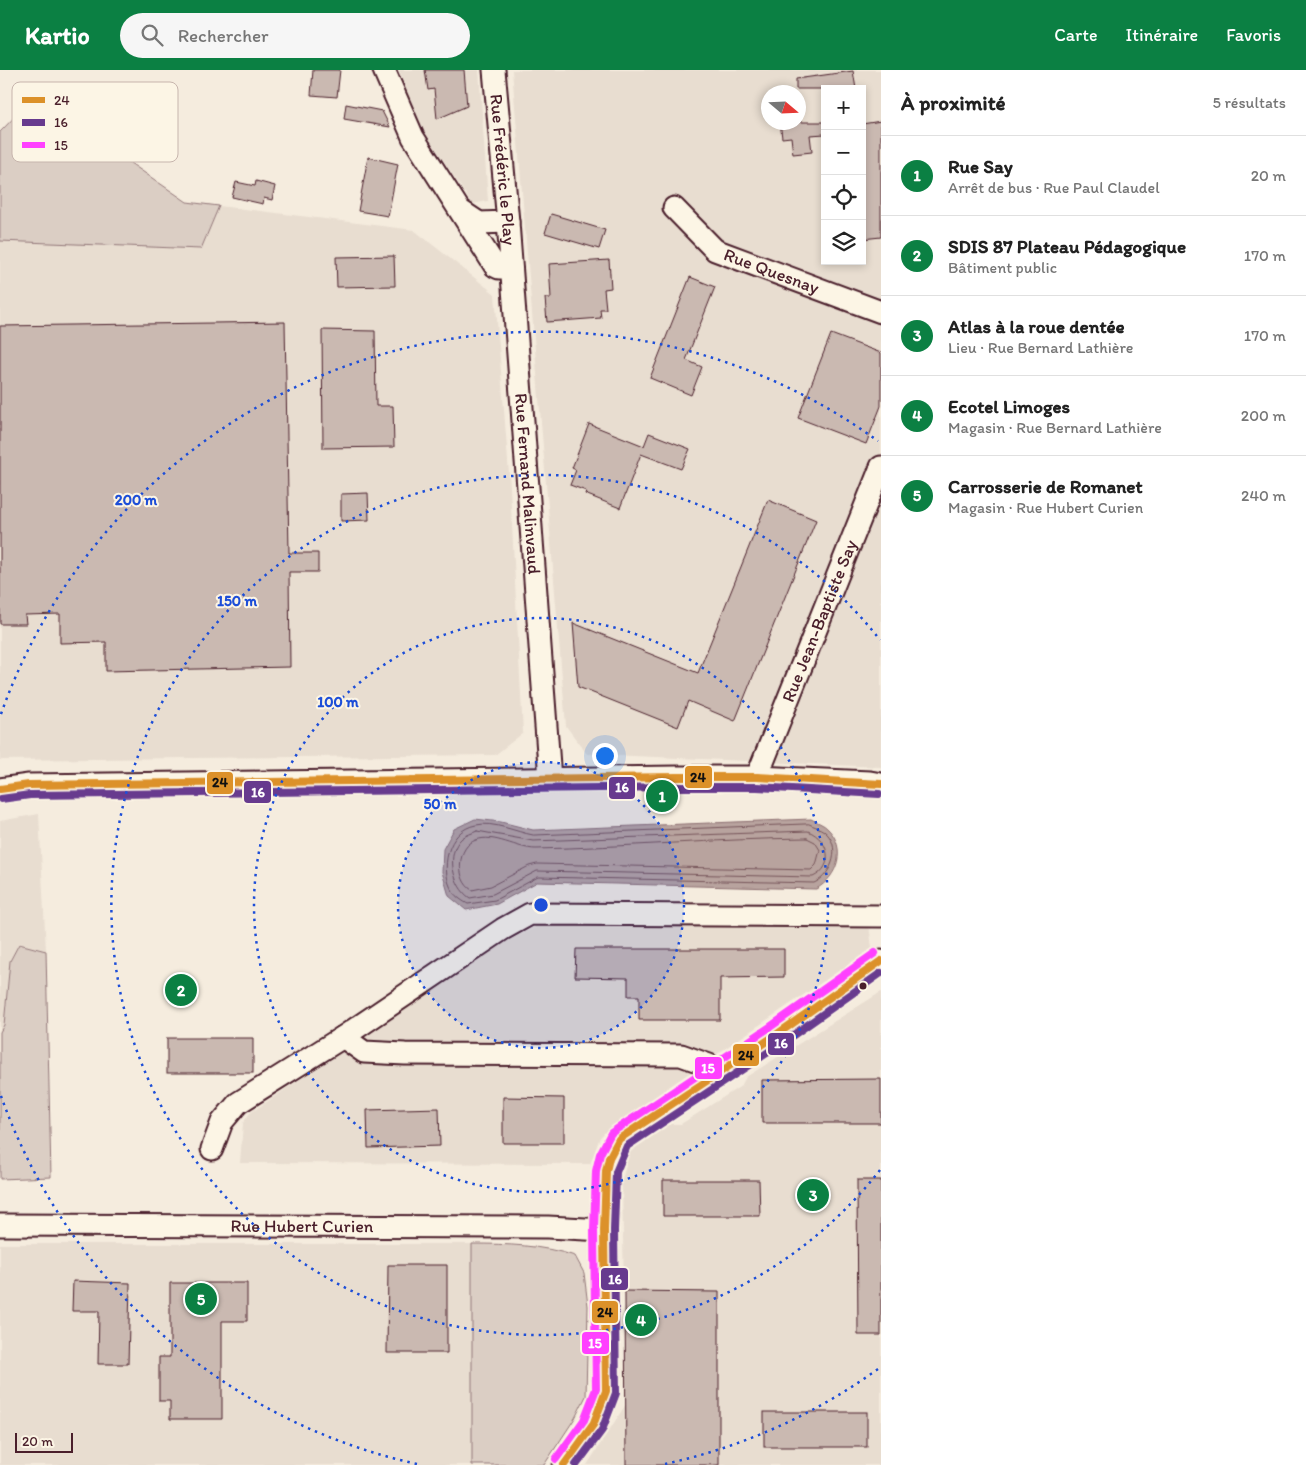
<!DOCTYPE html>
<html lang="fr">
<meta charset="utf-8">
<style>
:root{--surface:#fff;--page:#f6f6f6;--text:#222;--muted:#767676;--line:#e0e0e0;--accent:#0b8043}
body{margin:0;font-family:Itim,sans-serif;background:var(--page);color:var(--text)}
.controls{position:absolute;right:15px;top:15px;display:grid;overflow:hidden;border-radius:0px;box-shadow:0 2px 8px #0003}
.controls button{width:45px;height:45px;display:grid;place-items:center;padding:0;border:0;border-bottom:1px solid var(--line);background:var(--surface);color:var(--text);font:25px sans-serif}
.compass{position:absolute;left:761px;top:15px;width:45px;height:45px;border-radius:50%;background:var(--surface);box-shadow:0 2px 8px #0003;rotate:109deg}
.scale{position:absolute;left:15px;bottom:12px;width:58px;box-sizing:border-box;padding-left:5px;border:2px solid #4a1f2b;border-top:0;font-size:14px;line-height:18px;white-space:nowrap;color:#4a1f2b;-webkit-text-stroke:4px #fcf5e5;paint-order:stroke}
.you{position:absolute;left:604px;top:685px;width:18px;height:18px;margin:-12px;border:4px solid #fff;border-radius:50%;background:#1a73e8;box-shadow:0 0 0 8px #1a73e833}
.badge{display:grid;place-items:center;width:32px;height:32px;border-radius:50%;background:var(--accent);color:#fff;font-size:16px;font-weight:700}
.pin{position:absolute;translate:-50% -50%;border:2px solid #fff;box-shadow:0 1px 5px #0006}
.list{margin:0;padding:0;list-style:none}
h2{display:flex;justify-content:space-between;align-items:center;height:65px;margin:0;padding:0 20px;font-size:21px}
h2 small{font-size:16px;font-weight:400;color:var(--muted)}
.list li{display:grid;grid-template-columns:32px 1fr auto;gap:15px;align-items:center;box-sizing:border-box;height:80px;padding:0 20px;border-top:1px solid var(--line)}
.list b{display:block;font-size:19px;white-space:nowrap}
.list p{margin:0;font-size:16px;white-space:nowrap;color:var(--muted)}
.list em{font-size:16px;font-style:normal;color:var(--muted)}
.icon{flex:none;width:28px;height:28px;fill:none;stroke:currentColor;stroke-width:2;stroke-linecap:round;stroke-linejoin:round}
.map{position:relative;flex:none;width:881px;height:1395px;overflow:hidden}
header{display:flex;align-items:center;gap:30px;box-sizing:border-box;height:70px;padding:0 25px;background:var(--accent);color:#fff}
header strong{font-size:24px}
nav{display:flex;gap:28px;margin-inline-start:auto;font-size:18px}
.search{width:350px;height:45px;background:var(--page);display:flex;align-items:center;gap:12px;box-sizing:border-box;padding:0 18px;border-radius:28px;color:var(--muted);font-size:19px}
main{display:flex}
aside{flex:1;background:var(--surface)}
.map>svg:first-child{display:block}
</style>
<header>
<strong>Kartio</strong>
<div class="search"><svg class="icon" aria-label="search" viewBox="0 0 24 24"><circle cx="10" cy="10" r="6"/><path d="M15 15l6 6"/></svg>Rechercher</div>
<nav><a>Carte</a><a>Itinéraire</a><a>Favoris</a></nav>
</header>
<main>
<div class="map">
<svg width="881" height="1395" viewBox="0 0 881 1395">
<rect width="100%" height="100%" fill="#f5ecde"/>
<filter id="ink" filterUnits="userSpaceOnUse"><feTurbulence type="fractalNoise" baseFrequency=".02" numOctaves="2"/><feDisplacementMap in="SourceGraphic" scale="10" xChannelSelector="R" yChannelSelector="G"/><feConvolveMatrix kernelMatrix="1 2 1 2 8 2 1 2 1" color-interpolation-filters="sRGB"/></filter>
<g filter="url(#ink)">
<g fill="#e8ddd0" fill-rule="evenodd">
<path d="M 399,0 L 479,0 L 488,131 L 472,134 L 415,47 Z"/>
<path d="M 512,0 L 881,0 L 881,697 L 587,684 L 566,656 ZM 825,19 L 862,19 L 862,191 L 825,191 ZM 768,22 L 798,22 L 798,52 L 768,52 Z"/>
<path d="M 219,136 L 414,160 L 495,224 L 510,417 L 523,663 L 495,685 L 0,690 L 0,171 L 201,179 Z"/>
<path d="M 39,744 L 46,881 L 19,874 L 10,891 L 4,955 L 0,962 L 0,751 Z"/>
<path d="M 869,855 L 872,878 L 610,1057 L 600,1067 L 590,1094 L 240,1093 L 243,1053 L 250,1043 L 504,873 L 537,856 Z"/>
<path d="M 881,922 L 881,1395 L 587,1395 L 626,1334 L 622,1110 L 630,1082 L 671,1054 L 681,1054 L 741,1016 L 746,1007 Z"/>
<rect x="0" y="1174" width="472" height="221"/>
</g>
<g fill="#dbcec4" stroke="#927678">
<path d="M 34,27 L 187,132 L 219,136 L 201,179 L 0,171 L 0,62 Z"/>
<path d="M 19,874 L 46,881 L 51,1107 L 0,1109 L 0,962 L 4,955 L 10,891 Z"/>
<path d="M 472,1174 C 507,1174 542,1175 575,1186 L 584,1203 L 588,1236 L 586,1326 L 575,1348 L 544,1395 L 472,1395 Z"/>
</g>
<path fill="#b8a39e" stroke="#8c6e70" d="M 475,749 L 501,752 L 533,760 L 811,749 C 816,752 824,754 828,759 C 847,778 838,807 816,819 L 537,812 L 497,834 L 466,840 L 449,826 L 442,802 L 443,779 L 454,759 Z"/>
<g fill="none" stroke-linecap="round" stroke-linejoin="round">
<g stroke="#765459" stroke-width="1">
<path d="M 809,754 C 813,756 820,758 824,761 C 842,775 833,805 814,813 L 538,807 L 495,830 L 468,834 C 464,832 456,827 453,822 C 439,800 447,760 476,755 C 493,751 516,762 533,765 Z"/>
<path d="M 477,761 L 533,771 L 808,761 C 830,770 835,797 813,807 L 537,801 L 493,824 L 470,828 C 453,817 445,783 462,768 C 466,765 473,763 477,761 Z"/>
<path d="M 807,768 L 815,772 L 820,780 L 816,795 L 811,800 L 537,794 L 529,796 L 491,816 L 472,820 C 455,810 457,776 476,770 C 494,763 517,779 536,779 C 626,777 717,769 807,768 Z"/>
</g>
</g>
<g fill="#cab9b1" stroke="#4a1f2b">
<path d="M 313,0 L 340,0 L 337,27 L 311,25 Z"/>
<path d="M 425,0 L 464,0 L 467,36 L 437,49 L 434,19 L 428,20 Z"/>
<path d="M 853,1 L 856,19 L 796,19 L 796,9 Z"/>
<path d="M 346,34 L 382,41 L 390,57 L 344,49 Z"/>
<path d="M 881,51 L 881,167 L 862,169 L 862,54 Z"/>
<path d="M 780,52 L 825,52 L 825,64 L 810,65 L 812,82 L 793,84 L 791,67 L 782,68 Z"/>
<path d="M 368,87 L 398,94 L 388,146 L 358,141 Z"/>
<path d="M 256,111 L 275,116 L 272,130 L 264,128 L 263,134 L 232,127 L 236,112 L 255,116 Z"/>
<path d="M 551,144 L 605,160 L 599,179 L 545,163 Z"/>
<path d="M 394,186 L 395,216 L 337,217 L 336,187 Z"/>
<path d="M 609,190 L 611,218 L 604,219 L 606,239 L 600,239 L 601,248 L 547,252 L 545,228 L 551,228 L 549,194 Z"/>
<path d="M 690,207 L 715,217 L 686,290 L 702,297 L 691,325 L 650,308 Z"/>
<path d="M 285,252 L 289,483 L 318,483 L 318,502 L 289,502 L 290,597 L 106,601 L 106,572 L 60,573 L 60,544 L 25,545 L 26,554 L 0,554 L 0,256 Z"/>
<path d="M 322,260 L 375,261 L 376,336 L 393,336 L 394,377 L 323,378 Z"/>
<path d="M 831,264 L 881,283 L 881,336 L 866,374 L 798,348 Z"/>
<path d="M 589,354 L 644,376 L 649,363 L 690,379 L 681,399 L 641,384 L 620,438 L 585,424 L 586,421 L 570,415 L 576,400 L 572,398 Z"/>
<path d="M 368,423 L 369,450 L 341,451 L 341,424 Z"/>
<path d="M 768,430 L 816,450 L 735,651 L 688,631 L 678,657 L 578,617 L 573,553 L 698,603 Z"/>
<path d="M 576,879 L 784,879 L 784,907 L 720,908 L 720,950 L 639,950 L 639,926 L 628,926 L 628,908 L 575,907 Z"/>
<rect x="167" y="968" width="86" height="35"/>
<path d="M 881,1009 L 881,1053 L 762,1053 L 762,1010 Z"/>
<path d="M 503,1027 L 564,1028 L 564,1073 L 503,1073 Z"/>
<path d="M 439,1038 L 440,1076 L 368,1078 L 367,1040 Z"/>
<path d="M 663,1110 L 759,1110 L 760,1146 L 663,1146 Z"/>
<path d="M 857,1110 L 881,1110 L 881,1265 L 858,1265 Z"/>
<path d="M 388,1195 L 447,1195 L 447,1283 L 387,1283 Z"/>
<path d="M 73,1211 L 130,1213 L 128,1294 L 98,1294 L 99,1241 L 72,1241 Z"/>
<path d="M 170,1213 L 247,1213 L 247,1251 L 222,1251 L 222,1349 L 170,1349 L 170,1331 L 159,1331 L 159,1287 L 170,1287 Z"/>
<path d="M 625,1221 L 719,1222 L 719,1395 L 626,1395 Z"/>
<rect x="764" y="1342" width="103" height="35"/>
</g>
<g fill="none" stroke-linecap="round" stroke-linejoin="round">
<g stroke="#4a1f2b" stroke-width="25">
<g id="minor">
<path d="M 384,0 L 413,67 L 495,196 L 499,198 L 511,198"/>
<path id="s1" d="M 494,0 L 508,152 L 550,709"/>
<path id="s2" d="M 674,138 L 715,180 L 881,242"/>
<path d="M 461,141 L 479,153 L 508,152"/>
<path id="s3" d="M 757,707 L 881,397"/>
<path d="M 0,719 L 29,715 L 677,707 L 757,707 L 870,712 L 881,714"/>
<path d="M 343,967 L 364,982 L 405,984 L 681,985 L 709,995 L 718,1004"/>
<path d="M 212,1079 L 222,1052 L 238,1033 L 343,967 L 503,859 L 530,844 L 881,846"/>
<path id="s4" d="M 0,1155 L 548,1157 L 604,1160"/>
<path d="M 564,1395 L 593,1355 L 606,1321 L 604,1160 L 606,1101 L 609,1088 L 619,1069 L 776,965 L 881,891"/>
</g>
</g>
<use href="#minor" stroke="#fcf5e5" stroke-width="21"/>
<g stroke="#fcf5e5" stroke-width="11">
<g id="bus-1">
<path d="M 0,719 L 29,715 L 677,707 L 757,707 L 881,714"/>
<path d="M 564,1395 L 593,1355 L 606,1321 L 604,1160 L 606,1101 L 609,1088 L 619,1069 L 776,965 L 881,891"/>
</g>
</g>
<g stroke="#fcf5e5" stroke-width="11">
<g id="bus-2">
<path d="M 1,729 L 30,725 L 677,717 L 757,717 L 879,724"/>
<path d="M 576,1395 L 602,1360 L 616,1323 L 614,1160 L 616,1102 L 627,1076 L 782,973 L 881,903"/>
</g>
</g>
<g stroke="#fcf5e5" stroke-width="11">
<path id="bus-3" d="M 556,1389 L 584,1350 L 596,1319 L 594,1160 L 596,1101 L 600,1084 L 611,1063 L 770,957 L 875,883"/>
</g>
<use href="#bus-1" stroke="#dc9129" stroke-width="8"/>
<use href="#bus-2" stroke="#673a8e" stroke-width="8"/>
<use href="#bus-3" stroke="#ff40ff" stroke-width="8"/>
</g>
</g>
<circle cx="541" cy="835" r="143" fill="#1d4ed8" fill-opacity=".12"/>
<g fill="none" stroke="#1d4ed8" stroke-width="2.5" stroke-dasharray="2.5 5">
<circle cx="541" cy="835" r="143"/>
<circle cx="541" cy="835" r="287"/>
<path d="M880 1100A430 430 0 1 1 880 570"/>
<path d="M878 1299A573 573 0 0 1 665 1394M417 1394A573 573 0 0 1 1 1026M1 644A573 573 0 0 1 878 371"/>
</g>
<circle fill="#4a1f2b" stroke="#fcf5e5" stroke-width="2" cx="863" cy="916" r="4.5"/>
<g text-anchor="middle" stroke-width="4" stroke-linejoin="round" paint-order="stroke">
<g font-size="18" fill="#4a1f2b" stroke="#fcf5e5">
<text dy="6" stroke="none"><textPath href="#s1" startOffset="100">Rue Frédéric le Play</textPath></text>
<text dy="6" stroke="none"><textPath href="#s2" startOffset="119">Rue Quesnay</textPath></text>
<text dy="6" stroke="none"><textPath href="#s1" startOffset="415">Rue Fernand Malinvaud</textPath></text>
<text dy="6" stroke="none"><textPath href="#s3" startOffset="168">Rue Jean-Baptiste Say</textPath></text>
<text dy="6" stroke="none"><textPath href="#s4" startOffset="302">Rue Hubert Curien</textPath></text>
</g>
</g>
<rect x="12" y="12" width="166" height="80" rx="8" fill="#fcf5e5" stroke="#c7b5ad" stroke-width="1"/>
<rect x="22" y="27" width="23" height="6" fill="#dc9129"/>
<rect x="22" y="49" width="23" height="7" fill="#673a8e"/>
<rect x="22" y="72" width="23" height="6" fill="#ff40ff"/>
<g font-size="14" fill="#4a1f2b">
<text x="54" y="35">24</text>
<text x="54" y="57">16</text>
<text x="54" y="80">15</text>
</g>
<circle cx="541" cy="835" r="8" fill="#1d4ed8" stroke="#fcf5e5" stroke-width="2.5"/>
<g font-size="15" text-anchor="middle" font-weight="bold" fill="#1d4ed8" stroke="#fcf5e5" stroke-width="4" stroke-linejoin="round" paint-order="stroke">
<text x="136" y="435">200 m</text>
<text x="237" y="536">150 m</text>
<text x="338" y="637">100 m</text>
<text x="440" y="739">50 m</text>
</g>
<g stroke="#fcf5e5" stroke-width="2">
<rect x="684" y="695" width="29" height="24" rx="5" fill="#dc9129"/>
<rect x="206" y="701" width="28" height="24" rx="5" fill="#dc9129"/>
<rect x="608" y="706" width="28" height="24" rx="5" fill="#673a8e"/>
<rect x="243" y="710" width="29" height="24" rx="5" fill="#673a8e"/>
<rect x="767" y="962" width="28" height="24" rx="5" fill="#673a8e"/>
<rect x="732" y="973" width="28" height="24" rx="5" fill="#dc9129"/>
<rect x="694" y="986" width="29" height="24" rx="5" fill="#ff40ff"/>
<rect x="600" y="1197" width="29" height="24" rx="5" fill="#673a8e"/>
<rect x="591" y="1230" width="28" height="24" rx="5" fill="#dc9129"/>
<rect x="581" y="1261" width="29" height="24" rx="5" fill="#ff40ff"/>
</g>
<g font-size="14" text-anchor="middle" font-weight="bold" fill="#fff">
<text x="622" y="722">16</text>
<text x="258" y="727">16</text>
<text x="781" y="978">16</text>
<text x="708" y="1003">15</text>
<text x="615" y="1214">16</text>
<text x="595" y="1278">15</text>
</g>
<g font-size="14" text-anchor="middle" font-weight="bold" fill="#111">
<text x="698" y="712">24</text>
<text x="220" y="717">24</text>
<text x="746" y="990">24</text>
<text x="605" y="1247">24</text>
</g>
</svg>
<div class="controls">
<button>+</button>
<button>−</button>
<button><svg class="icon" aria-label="locate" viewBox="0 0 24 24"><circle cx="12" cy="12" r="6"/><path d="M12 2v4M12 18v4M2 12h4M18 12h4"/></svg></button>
<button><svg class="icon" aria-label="layers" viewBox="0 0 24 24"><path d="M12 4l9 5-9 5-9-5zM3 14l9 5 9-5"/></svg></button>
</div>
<svg class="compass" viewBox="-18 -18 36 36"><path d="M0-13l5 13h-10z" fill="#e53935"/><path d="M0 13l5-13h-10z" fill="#767676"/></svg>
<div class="scale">20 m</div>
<div class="you"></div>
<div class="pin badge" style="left:662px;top:726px">1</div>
<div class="pin badge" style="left:181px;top:920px">2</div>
<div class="pin badge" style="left:813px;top:1125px">3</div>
<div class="pin badge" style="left:641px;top:1250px">4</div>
<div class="pin badge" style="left:201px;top:1229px">5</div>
</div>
<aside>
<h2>À proximité<small>5 résultats</small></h2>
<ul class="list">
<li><span class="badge">1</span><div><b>Rue Say</b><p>Arrêt de bus · Rue Paul Claudel</p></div><em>20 m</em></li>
<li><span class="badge">2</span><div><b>SDIS 87 Plateau Pédagogique</b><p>Bâtiment public</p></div><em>170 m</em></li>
<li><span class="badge">3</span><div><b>Atlas à la roue dentée</b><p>Lieu · Rue Bernard Lathière</p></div><em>170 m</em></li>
<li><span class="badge">4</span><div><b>Ecotel Limoges</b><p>Magasin · Rue Bernard Lathière</p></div><em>200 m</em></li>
<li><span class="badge">5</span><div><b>Carrosserie de Romanet</b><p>Magasin · Rue Hubert Curien</p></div><em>240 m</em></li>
</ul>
</aside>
</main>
